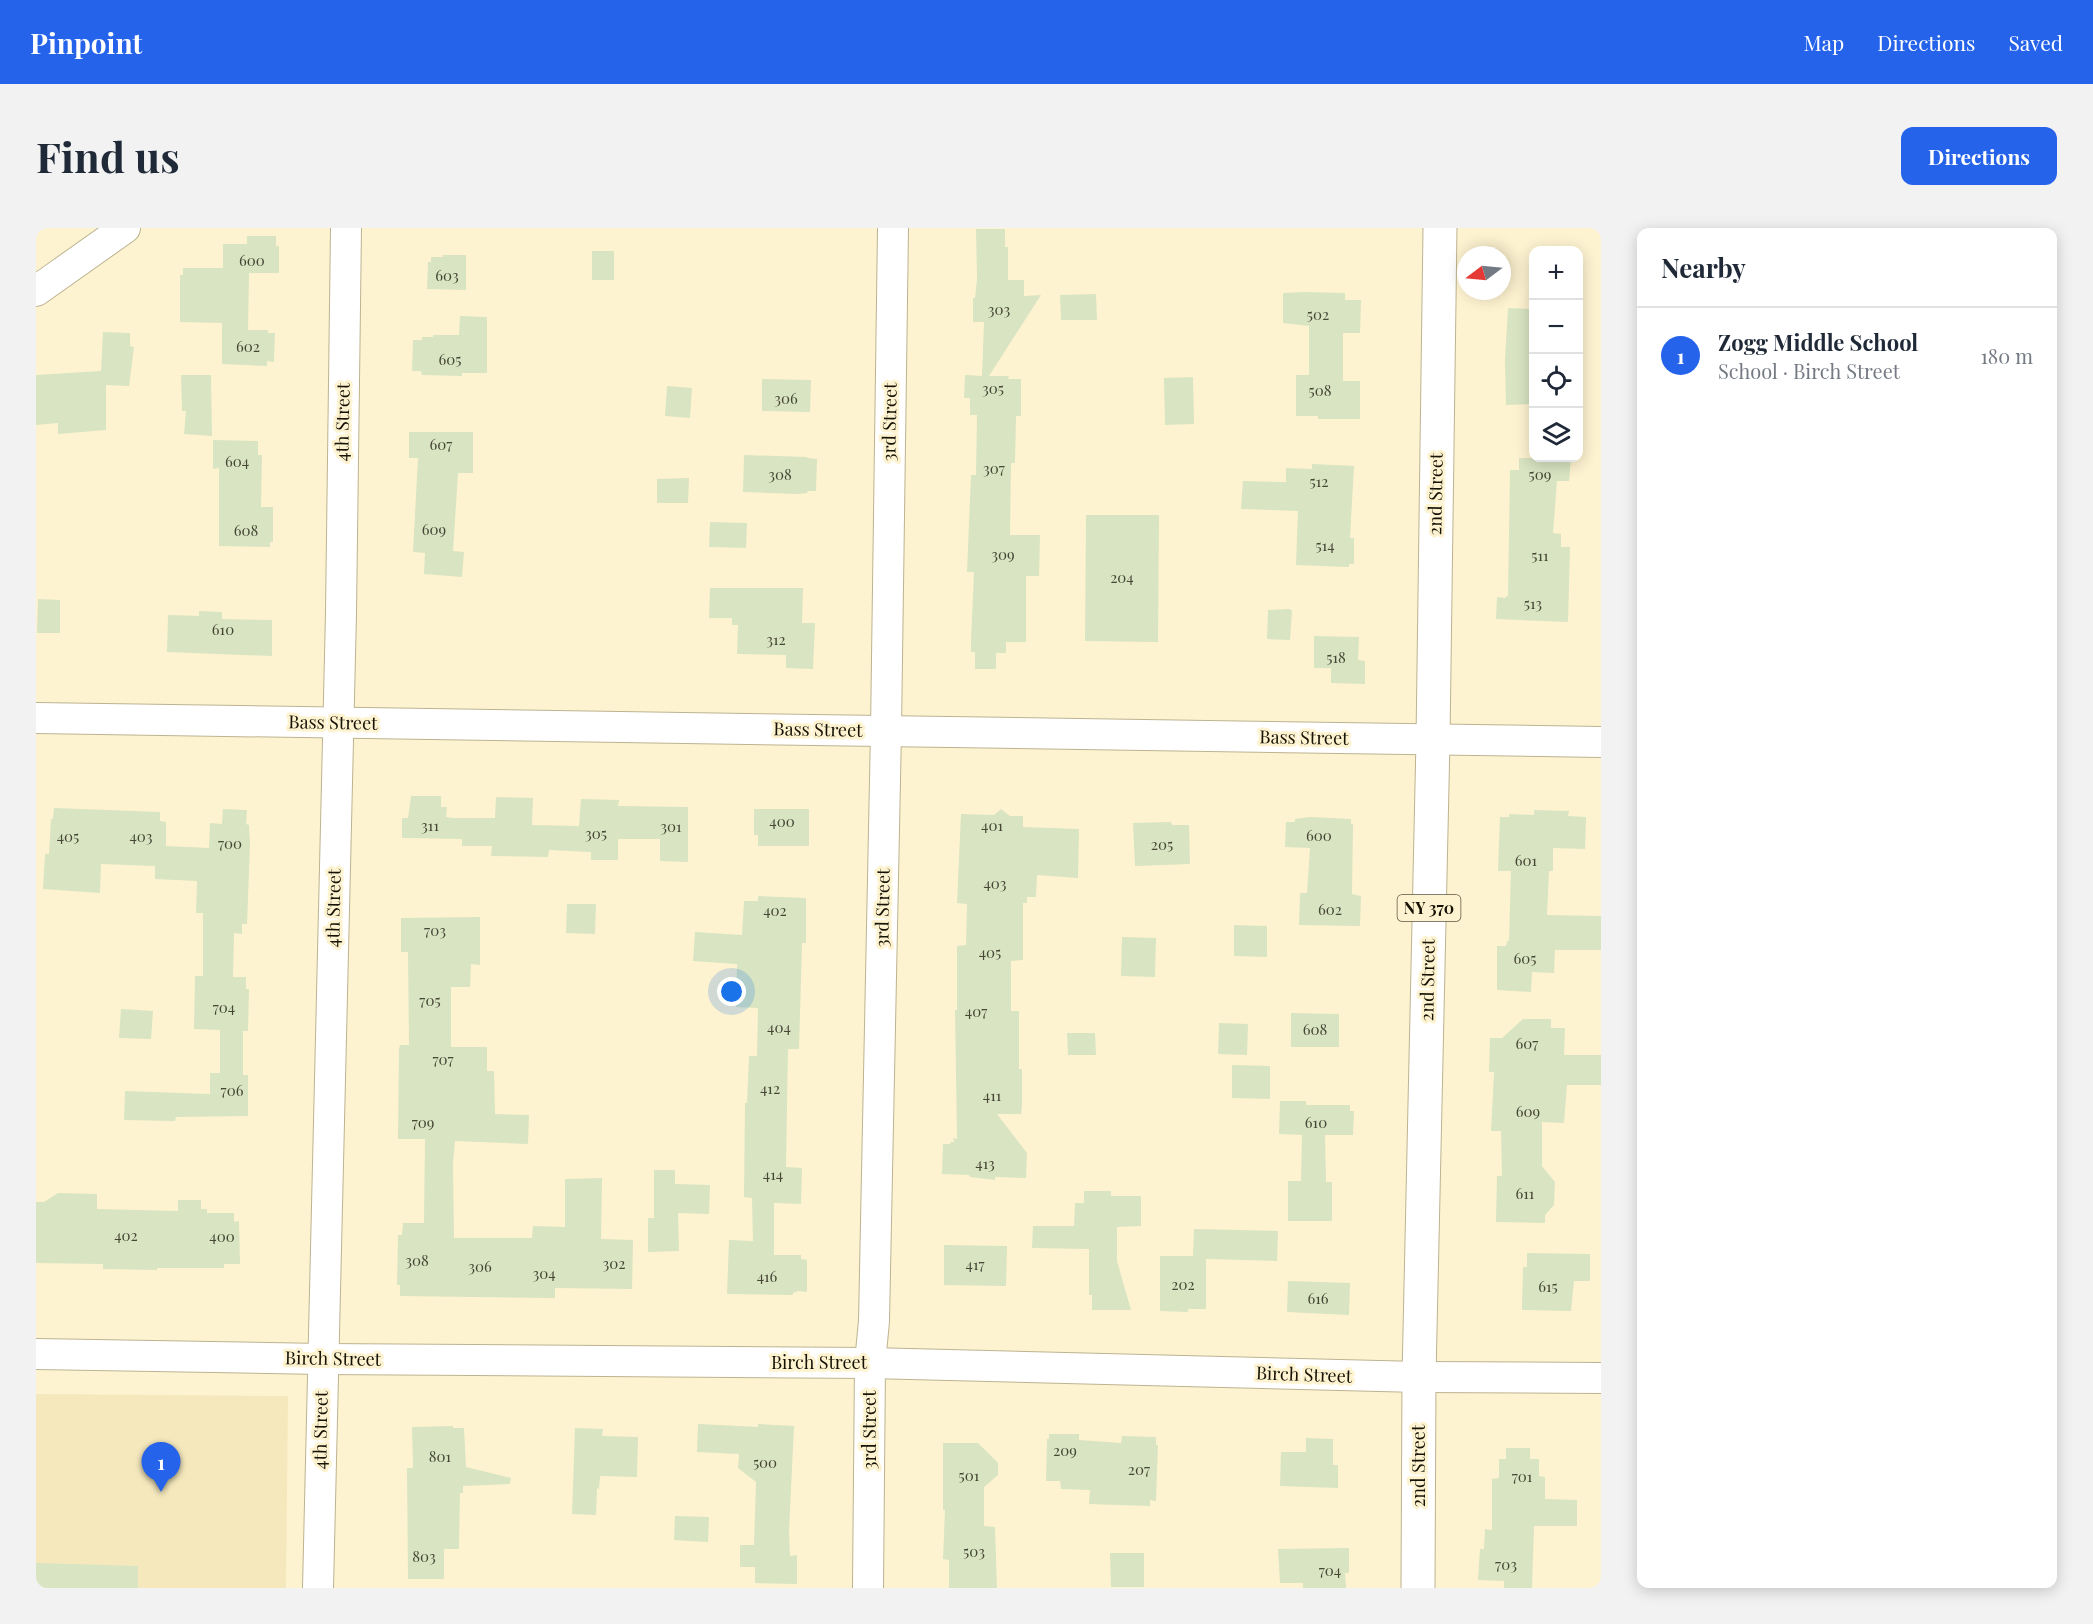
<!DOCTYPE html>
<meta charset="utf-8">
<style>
:root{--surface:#fff;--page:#f2f2f3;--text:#1f2937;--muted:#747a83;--line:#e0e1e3;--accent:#2563eb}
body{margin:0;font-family:"Playfair Display",serif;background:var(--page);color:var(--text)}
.controls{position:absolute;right:18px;top:18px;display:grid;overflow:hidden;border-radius:12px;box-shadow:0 3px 15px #0003}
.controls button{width:54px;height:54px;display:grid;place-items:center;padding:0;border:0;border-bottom:2px solid var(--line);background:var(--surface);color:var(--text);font:30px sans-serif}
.compass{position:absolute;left:1421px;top:18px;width:54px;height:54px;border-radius:50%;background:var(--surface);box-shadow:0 3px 15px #0003;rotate:254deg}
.you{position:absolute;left:696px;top:764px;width:21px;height:21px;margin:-15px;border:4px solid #fff;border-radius:50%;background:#1a73e8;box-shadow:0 0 0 9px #1a73e833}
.badge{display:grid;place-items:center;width:39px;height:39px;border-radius:50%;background:var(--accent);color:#fff;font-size:20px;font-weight:700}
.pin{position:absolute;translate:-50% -50px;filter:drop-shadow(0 2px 3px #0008)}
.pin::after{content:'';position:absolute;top:32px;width:21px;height:18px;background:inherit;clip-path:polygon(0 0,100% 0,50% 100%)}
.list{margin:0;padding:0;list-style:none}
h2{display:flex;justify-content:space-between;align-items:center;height:78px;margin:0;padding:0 24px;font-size:26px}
h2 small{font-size:20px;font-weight:400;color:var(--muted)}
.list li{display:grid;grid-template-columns:39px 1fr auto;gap:18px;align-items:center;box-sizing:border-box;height:96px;padding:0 24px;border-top:2px solid var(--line)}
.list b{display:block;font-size:22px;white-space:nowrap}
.list p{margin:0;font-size:20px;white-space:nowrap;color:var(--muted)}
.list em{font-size:20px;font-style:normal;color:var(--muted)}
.icon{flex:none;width:33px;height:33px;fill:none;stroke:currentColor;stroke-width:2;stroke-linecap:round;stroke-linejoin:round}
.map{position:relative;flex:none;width:1565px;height:1360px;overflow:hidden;border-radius:12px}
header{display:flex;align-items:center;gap:36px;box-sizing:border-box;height:84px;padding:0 30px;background:var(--accent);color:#fff}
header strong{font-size:28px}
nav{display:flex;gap:33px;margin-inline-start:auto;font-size:21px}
.intro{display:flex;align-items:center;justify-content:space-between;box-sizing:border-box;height:144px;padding:0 36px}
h1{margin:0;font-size:42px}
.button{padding:15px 27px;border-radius:12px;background:var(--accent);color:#fff;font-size:21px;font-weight:700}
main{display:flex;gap:36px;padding:0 36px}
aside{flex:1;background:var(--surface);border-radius:12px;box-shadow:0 3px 15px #0003}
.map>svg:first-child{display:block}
</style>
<header>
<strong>Pinpoint</strong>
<nav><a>Map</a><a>Directions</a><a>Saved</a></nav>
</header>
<div class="intro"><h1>Find us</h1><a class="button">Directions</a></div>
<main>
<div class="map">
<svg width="1565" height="1360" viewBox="0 0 1565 1360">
<rect width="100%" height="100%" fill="#fef3d0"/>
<path fill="#f5e8bd" d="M 0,1166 L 252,1168 L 250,1360 L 0,1360 Z"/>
<g fill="#d8e4c2">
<path d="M 940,1 L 969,1 L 969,19 L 972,19 L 972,52 L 988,52 L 988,68 L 1005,67 L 953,148 L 973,148 L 972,151 L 985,151 L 985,188 L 980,188 L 979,235 L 975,235 L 974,307 L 1004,307 L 1003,348 L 990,348 L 990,414 L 970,414 L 970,425 L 960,425 L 960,441 L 939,441 L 939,424 L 935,424 L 935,412 L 938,344 L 931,344 L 935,247 L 940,247 L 941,187 L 934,187 L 934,170 L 928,170 L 929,147 L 946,148 L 948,94 L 937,94 L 937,70 L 939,70 L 941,51 Z"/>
<path d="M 211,8 L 240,8 L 240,18 L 243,18 L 243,45 L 213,45 L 212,102 L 232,102 L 232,105 L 239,105 L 238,134 L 231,133 L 231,138 L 186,136 L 186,95 L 144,94 L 144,47 L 147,47 L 147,40 L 187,40 L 187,16 L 211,16 Z"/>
<rect x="556" y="23" width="22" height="29"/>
<path d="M 407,27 L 430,27 L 430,62 L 391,61 L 392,34 L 395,34 L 395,29 L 407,29 Z"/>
<path d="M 1267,64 L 1309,65 L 1309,72 L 1325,72 L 1324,105 L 1307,105 L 1307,153 L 1324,153 L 1324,191 L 1282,191 L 1282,188 L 1260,188 L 1260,147 L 1273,147 L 1273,98 L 1247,95 L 1247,65 Z"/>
<path d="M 1060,66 L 1061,92 L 1025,92 L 1024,67 Z"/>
<path d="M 1472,80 L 1497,81 L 1497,176 L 1470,177 L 1469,132 Z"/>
<path d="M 424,88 L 451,89 L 451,145 L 426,145 L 426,148 L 386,147 L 385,143 L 376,143 L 377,112 L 386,112 L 386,109 L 397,109 L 397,107 L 423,107 Z"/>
<path d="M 67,104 L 94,105 L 94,118 L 98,119 L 93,158 L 70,157 L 70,202 L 22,206 L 22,195 L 0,197 L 0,147 L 65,143 Z"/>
<path d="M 145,147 L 175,147 L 176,208 L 148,206 L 150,183 L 146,183 Z"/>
<path d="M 1157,149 L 1158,196 L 1129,197 L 1128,150 Z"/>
<path d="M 726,151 L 775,152 L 774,184 L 726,183 Z"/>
<path d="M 631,158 L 656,160 L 654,190 L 629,188 Z"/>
<path d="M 373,204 L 437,204 L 437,245 L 422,245 L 417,323 L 428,324 L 426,349 L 388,346 L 389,325 L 377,324 L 382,230 L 373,230 Z"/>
<path d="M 177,212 L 222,213 L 222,227 L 226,227 L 225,279 L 237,279 L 237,314 L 234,314 L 234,319 L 183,318 L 183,240 L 177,241 Z"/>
<path d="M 708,227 L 771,229 L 771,230 L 781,231 L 780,263 L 771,263 L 772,265 L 761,266 L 707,264 Z"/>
<path d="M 1483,230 L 1535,230 L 1533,253 L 1521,253 L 1517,305 L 1525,306 L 1525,319 L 1534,319 L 1532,394 L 1460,391 L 1461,369 L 1470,370 L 1470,368 L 1472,368 L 1474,242 L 1483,242 Z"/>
<path d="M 1276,236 L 1318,238 L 1314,310 L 1318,310 L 1318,336 L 1313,336 L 1313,339 L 1260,337 L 1262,283 L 1205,281 L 1207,253 L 1250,254 L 1250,240 L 1276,241 Z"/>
<path d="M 653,250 L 652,275 L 621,275 L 621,251 Z"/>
<path d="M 1050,287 L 1123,287 L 1122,414 L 1049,413 Z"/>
<path d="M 674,294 L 711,295 L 710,320 L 673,319 Z"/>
<path d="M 674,360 L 767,360 L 766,395 L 779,395 L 777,441 L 750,440 L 750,427 L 701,426 L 702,397 L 696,397 L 696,390 L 673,390 Z"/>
<path d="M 2,371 L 24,372 L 24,405 L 1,405 Z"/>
<path d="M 1254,381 L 1256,383 L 1254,412 L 1231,411 L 1232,382 Z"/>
<path d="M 163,383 L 186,384 L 186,391 L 236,392 L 236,428 L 131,424 L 132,387 L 163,388 Z"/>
<path d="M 1278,408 L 1323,409 L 1322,432 L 1329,433 L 1329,456 L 1295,455 L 1295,440 L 1278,440 Z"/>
<path d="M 375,568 L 405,568 L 405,579 L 411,579 L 410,589 L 417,590 L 459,590 L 460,569 L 497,570 L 496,597 L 543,598 L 545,571 L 583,572 L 582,578 L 652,579 L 652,634 L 624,633 L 624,611 L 582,611 L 582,632 L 555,632 L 555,624 L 513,622 L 512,629 L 455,628 L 456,618 L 426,618 L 426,611 L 366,610 L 366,590 L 372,590 Z"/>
<path d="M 18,580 L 124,584 L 124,593 L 130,594 L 130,618 L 173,620 L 174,595 L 186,596 L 187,581 L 211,582 L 210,596 L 213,597 L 214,616 L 211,696 L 206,696 L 206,706 L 198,705 L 197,749 L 210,749 L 210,761 L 213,761 L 212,803 L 207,803 L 207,847 L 212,847 L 212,888 L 140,889 L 139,893 L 88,892 L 89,863 L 174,866 L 174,845 L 184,845 L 184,802 L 158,801 L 159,748 L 167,748 L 167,685 L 160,685 L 161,653 L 119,651 L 119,638 L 65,636 L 64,665 L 7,661 L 9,626 L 13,626 L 15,591 L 17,591 Z"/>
<path d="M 718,581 L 773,581 L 773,618 L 722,618 L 722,607 L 718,607 Z"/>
<path d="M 965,581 L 974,588 L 987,588 L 987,599 L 1043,601 L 1042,650 L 1001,647 L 1000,669 L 991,669 L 991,675 L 987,675 L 987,732 L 975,733 L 975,783 L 983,783 L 983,841 L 986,841 L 986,878 L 985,886 L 961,886 L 991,925 L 990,950 L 959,949 L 959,952 L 934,949 L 933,947 L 906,946 L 907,916 L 914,916 L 915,914 L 918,914 L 917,910 L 921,911 L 919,782 L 921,782 L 921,718 L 930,717 L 931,676 L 921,675 L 925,586 L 958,587 Z"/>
<path d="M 1498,582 L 1533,583 L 1532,588 L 1550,589 L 1549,621 L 1517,620 L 1517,643 L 1513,643 L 1511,687 L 1565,688 L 1565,722 L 1519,722 L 1518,745 L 1496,744 L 1495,764 L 1461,762 L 1461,718 L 1470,718 L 1471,713 L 1473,713 L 1475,643 L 1462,643 L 1464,589 L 1473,589 L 1473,586 L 1498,587 Z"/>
<path d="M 1274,589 L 1315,591 L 1315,596 L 1317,596 L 1316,666 L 1325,668 L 1324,698 L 1263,697 L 1264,665 L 1271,665 L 1274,620 L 1249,619 L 1250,594 L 1259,594 L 1259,591 Z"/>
<path d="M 1135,594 L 1136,597 L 1153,597 L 1154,636 L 1099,638 L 1097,595 Z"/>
<path d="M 722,668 L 770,670 L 770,715 L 766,715 L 763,821 L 752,821 L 750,939 L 766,940 L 765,976 L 738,975 L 738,1027 L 765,1027 L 765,1031 L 771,1032 L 771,1064 L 762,1063 L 757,1065 L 757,1067 L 691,1066 L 693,1012 L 717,1013 L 716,970 L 708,969 L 709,875 L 711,875 L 713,828 L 721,828 L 722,780 L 700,779 L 701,736 L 657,733 L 659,704 L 706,707 L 708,673 L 722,673 Z"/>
<path d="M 531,676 L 560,676 L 559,706 L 530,705 Z"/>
<path d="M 444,689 L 444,737 L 435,736 L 434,759 L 415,759 L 415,819 L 451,819 L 451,843 L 458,843 L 459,886 L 493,887 L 492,916 L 419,913 L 417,936 L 418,1010 L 496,1010 L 497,998 L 529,999 L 529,951 L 566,950 L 565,1011 L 597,1012 L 596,1061 L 519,1060 L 519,1070 L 364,1068 L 364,1057 L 361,1057 L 362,1007 L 366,1007 L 367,995 L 388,995 L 389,911 L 362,911 L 363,821 L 364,817 L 373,817 L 372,724 L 365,724 L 365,690 Z"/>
<path d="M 1198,697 L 1231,698 L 1231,729 L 1198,728 Z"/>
<path d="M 1086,709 L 1120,710 L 1119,749 L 1085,748 Z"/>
<path d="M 85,781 L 117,783 L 115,811 L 83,810 Z"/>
<path d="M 1255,785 L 1303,786 L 1303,819 L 1255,819 Z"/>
<path d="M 1487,791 L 1515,791 L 1515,800 L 1529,800 L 1528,827 L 1565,827 L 1565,857 L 1531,857 L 1528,895 L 1506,894 L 1506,938 L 1519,954 L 1518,977 L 1509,987 L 1509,995 L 1460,994 L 1461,948 L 1466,948 L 1465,903 L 1455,903 L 1458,844 L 1453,844 L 1454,810 L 1466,810 Z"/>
<path d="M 1183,795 L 1212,796 L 1211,827 L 1182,826 Z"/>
<path d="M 1031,805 L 1059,805 L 1060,827 L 1032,827 Z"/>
<path d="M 1196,837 L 1234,838 L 1234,871 L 1196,870 Z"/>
<path d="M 1244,873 L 1270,873 L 1270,877 L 1314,877 L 1314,883 L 1318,883 L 1317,907 L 1289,907 L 1290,954 L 1296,954 L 1296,993 L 1252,993 L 1252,953 L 1265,953 L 1266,907 L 1243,906 Z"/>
<path d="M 618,942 L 639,942 L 639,956 L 674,957 L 673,986 L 642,985 L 643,1023 L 612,1024 L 612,990 L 618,990 Z"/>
<path d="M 1048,963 L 1075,963 L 1075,968 L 1105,968 L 1105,998 L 1081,999 L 1081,1033 L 1095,1082 L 1056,1082 L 1056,1067 L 1053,1067 L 1053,1021 L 996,1020 L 997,998 L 1038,998 L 1039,975 L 1048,975 Z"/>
<path d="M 22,965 L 61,966 L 61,981 L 142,983 L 142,972 L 165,972 L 165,981 L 171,981 L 171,985 L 198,985 L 198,994 L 203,993 L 204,1036 L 188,1036 L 188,1040 L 121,1040 L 121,1042 L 67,1041 L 67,1036 L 0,1035 L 0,974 L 8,974 Z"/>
<path d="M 1158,1001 L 1242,1003 L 1241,1033 L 1170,1031 L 1170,1081 L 1152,1081 L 1152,1084 L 1124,1083 L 1124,1028 L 1157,1028 Z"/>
<path d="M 908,1017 L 971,1018 L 970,1058 L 908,1057 Z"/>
<path d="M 1491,1025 L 1554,1026 L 1554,1053 L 1538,1053 L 1535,1083 L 1486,1082 L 1487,1039 L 1491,1039 Z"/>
<path d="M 1252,1053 L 1314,1055 L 1313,1087 L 1251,1084 Z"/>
<path d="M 662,1196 L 722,1199 L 722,1196 L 758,1198 L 753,1303 L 754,1328 L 761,1327 L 761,1356 L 719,1355 L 719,1339 L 704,1339 L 704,1317 L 718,1317 L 720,1254 L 702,1240 L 703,1226 L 661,1224 Z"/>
<path d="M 417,1198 L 417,1200 L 428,1200 L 430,1239 L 475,1250 L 474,1256 L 427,1258 L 427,1265 L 424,1265 L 423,1321 L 408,1321 L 408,1351 L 372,1351 L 371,1240 L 377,1240 L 376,1199 Z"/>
<path d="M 539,1200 L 567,1201 L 566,1208 L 602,1209 L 601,1249 L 564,1248 L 563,1261 L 561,1260 L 560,1287 L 536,1286 Z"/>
<path d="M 1013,1206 L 1043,1206 L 1043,1212 L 1085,1215 L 1086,1208 L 1120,1209 L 1120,1217 L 1122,1217 L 1120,1273 L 1114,1272 L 1114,1278 L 1053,1276 L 1054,1262 L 1025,1261 L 1024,1253 L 1010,1253 L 1011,1211 L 1013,1211 Z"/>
<path d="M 1270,1210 L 1297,1211 L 1297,1237 L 1302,1237 L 1302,1260 L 1244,1258 L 1245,1224 L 1270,1224 Z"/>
<path d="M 907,1215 L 942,1215 L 962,1235 L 962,1247 L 948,1259 L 948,1298 L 959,1299 L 961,1360 L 913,1360 L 913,1332 L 907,1331 L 909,1282 L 907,1282 Z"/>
<path d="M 1470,1220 L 1494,1220 L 1494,1231 L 1503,1231 L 1503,1248 L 1509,1249 L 1509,1271 L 1541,1272 L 1541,1298 L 1498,1298 L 1496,1360 L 1468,1360 L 1468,1353 L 1442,1352 L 1444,1321 L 1448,1321 L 1449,1301 L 1456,1302 L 1456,1251 L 1463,1250 L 1463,1231 L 1470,1231 Z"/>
<path d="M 639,1288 L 673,1289 L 672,1314 L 638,1312 Z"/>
<path d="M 1313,1320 L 1313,1345 L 1309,1345 L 1310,1360 L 1267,1360 L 1267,1355 L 1244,1355 L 1242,1321 Z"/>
<path d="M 1074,1325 L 1108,1325 L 1108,1359 L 1075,1359 Z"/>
<path d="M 0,1335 L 102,1338 L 102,1360 L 0,1360 Z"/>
</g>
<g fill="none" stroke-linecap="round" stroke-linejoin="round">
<g stroke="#bdb391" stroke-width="32">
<g id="street">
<path d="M 0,63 L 89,0"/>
<path d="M 0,490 L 1565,514"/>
<path d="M 0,1126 L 287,1131 L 834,1135 L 1383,1149 L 1565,1150"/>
<path d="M 282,1360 L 305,385 L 310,0"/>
<path d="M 832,1360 L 834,1135 L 838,1093 L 850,503 L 857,0"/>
</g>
</g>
<g stroke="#bdb391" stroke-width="35">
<path id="primary" d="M 1382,1360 L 1383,1149 L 1397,512 L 1404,0"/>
</g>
<use href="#street" stroke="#fff" stroke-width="30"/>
<use href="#primary" stroke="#fff" stroke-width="33"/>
</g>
<g text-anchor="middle" stroke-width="6" stroke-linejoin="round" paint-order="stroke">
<g font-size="15" fill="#464635">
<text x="216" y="38">600</text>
<text x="411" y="53">603</text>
<text x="963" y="87">303</text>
<text x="1282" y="92">502</text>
<text x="212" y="124">602</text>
<text x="414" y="137">605</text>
<text x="957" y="166">305</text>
<text x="1284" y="168">508</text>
<text x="750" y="176">306</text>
<text x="405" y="222">607</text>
<text x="201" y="239">604</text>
<text x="958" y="246">307</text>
<text x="744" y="252">308</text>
<text x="1504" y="252">509</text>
<text x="1283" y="259">512</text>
<text x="398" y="307">609</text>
<text x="210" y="308">608</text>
<text x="1289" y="323">514</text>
<text x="967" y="332">309</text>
<text x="1504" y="333">511</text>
<text x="1086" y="355">204</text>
<text x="1497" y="381">513</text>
<text x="187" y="407">610</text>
<text x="740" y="417">312</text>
<text x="1300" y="435">518</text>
<text x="746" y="599">400</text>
<text x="394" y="603">311</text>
<text x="956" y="603">401</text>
<text x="635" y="604">301</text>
<text x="560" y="611">305</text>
<text x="1283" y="613">600</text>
<text x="32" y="614">405</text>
<text x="105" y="614">403</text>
<text x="194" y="621">700</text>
<text x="1126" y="622">205</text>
<text x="1490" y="638">601</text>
<text x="959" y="661">403</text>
<text x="1294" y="687">602</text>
<text x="739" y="688">402</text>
<text x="399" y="708">703</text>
<text x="954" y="730">405</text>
<text x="1489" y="736">605</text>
<text x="394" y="778">705</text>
<text x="188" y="785">704</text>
<text x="940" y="789">407</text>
<text x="743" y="805">404</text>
<text x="1279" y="807">608</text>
<text x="1491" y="821">607</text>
<text x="407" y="837">707</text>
<text x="734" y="866">412</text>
<text x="196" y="868">706</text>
<text x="956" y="873">411</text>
<text x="1492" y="889">609</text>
<text x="387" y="900">709</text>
<text x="1280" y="900">610</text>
<text x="949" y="941">413</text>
<text x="737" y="952">414</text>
<text x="1489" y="971">611</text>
<text x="90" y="1013">402</text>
<text x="186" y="1014">400</text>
<text x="381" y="1038">308</text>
<text x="578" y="1041">302</text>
<text x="939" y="1042">417</text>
<text x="444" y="1044">306</text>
<text x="508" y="1051">304</text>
<text x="731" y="1054">416</text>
<text x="1147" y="1062">202</text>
<text x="1512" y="1064">615</text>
<text x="1282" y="1076">616</text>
<text x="1029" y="1228">209</text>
<text x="404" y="1234">801</text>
<text x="729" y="1240">500</text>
<text x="1103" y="1247">207</text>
<text x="933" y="1253">501</text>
<text x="1486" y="1254">701</text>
<text x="938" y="1329">503</text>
<text x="388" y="1334">803</text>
<text x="1470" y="1342">703</text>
<text x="1294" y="1348">704</text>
</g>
<rect fill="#fef3d0" stroke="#5c5643" stroke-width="1.5" x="1361.5" y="667" width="63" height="26" rx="4.5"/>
<g font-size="16" font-weight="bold" fill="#161206">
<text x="1393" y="686">NY 370</text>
</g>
<g font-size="18" fill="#161206" stroke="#fef3d0">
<text transform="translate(307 194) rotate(-89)" y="6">4th Street</text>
<text transform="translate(854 194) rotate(-89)" y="6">3rd Street</text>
<text transform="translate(1400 266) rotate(-89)" y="6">2nd Street</text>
<text transform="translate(297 495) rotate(1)" y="6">Bass Street</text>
<text transform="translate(782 502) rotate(1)" y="6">Bass Street</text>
<text transform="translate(1268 510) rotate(1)" y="6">Bass Street</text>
<text transform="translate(298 680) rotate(-89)" y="6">4th Street</text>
<text transform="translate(847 680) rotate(-89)" y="6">3rd Street</text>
<text transform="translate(1392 752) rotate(-89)" y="6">2nd Street</text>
<text transform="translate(297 1131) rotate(1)" y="6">Birch Street</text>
<text x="783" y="1141">Birch Street</text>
<text transform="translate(1268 1147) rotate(2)" y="6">Birch Street</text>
<text transform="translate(285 1202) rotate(-89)" y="6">4th Street</text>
<text transform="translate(834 1202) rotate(-90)" y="6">3rd Street</text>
<text transform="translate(1383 1238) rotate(-90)" y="6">2nd Street</text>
</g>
</g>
</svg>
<div class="controls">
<button>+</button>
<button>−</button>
<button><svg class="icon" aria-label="locate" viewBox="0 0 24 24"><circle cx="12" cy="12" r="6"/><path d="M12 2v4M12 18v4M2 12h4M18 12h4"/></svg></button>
<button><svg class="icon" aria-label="layers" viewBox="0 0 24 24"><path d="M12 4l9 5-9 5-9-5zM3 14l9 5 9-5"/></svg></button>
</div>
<svg class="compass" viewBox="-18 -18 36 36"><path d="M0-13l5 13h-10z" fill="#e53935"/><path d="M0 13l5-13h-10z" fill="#747a83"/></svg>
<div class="you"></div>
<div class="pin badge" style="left:125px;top:1264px">1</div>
</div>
<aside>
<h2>Nearby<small></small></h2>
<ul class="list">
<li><span class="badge">1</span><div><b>Zogg Middle School</b><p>School · Birch Street</p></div><em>180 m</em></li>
</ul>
</aside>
</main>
